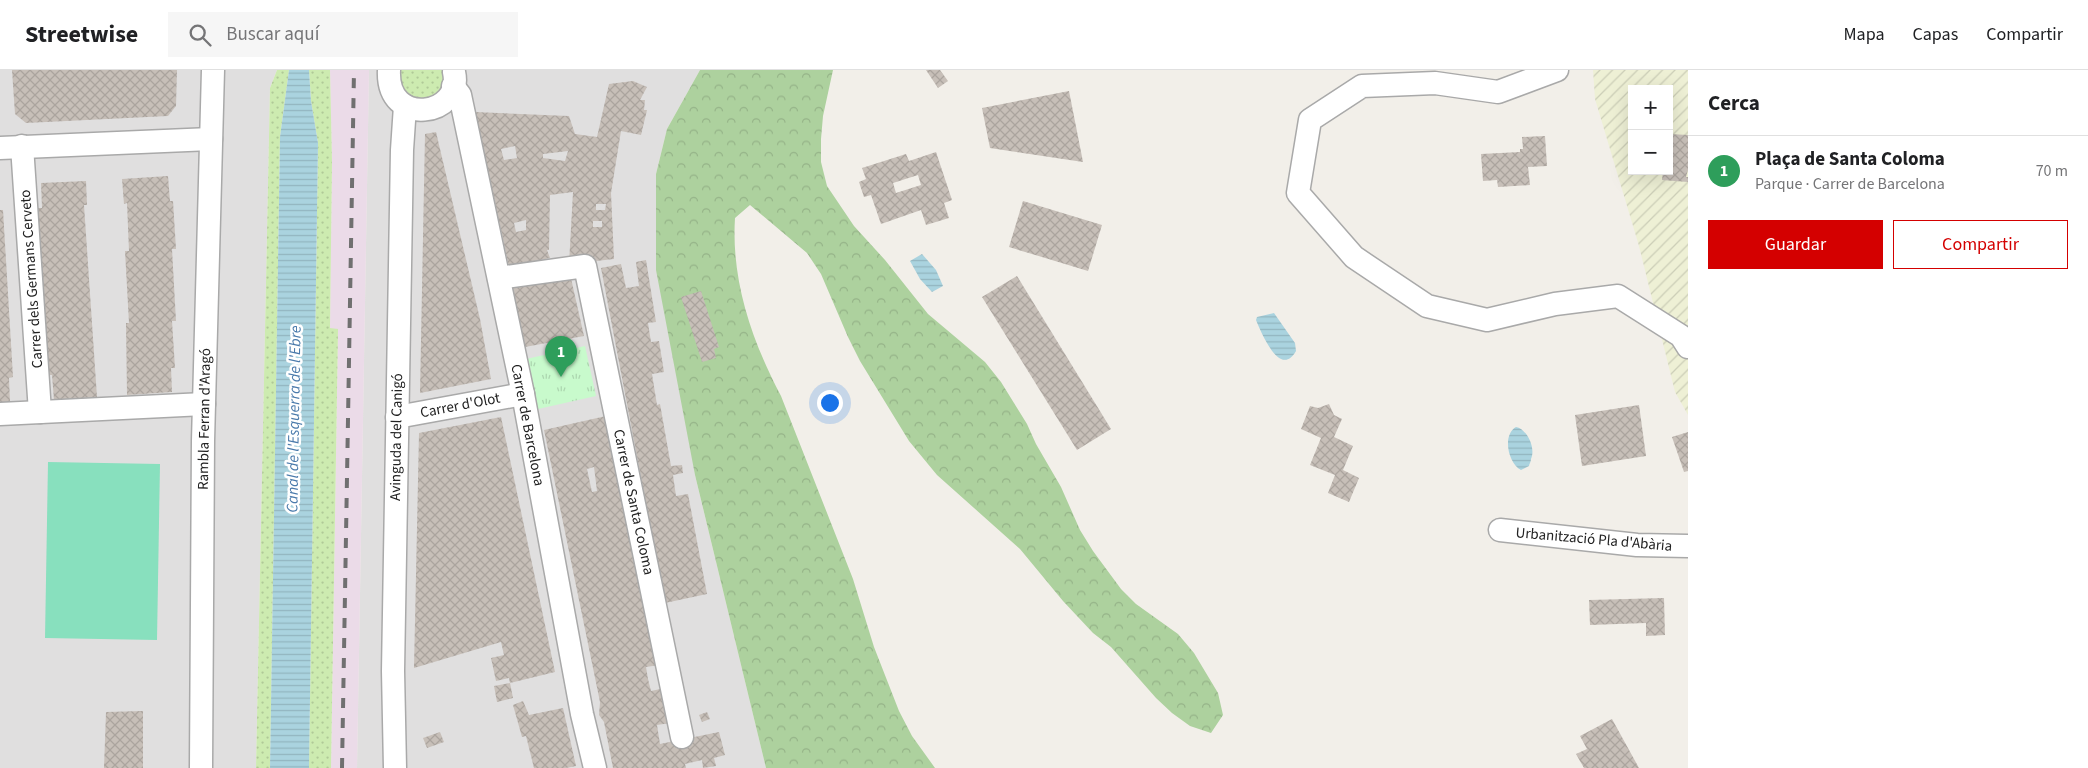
<!DOCTYPE html>
<html lang="es">
<meta charset="utf-8">
<style>
:root{--surface:#fff;--page:#f6f6f6;--text:#202124;--muted:#757577;--line:#e0e0e0;--accent:#d40000}
body{margin:0;font-family:"Source Sans 3",sans-serif;background:var(--page);color:var(--text)}
.controls{position:absolute;right:15px;top:15px;display:grid;overflow:hidden;border-radius:0px;box-shadow:0 5px 20px #0002}
.controls button{width:45px;height:45px;display:grid;place-items:center;padding:0;border:0;border-bottom:1px solid var(--line);background:var(--surface);color:var(--text);font:25px sans-serif}
.you{position:absolute;left:829px;top:332px;width:18px;height:18px;margin:-12px;border:4px solid #fff;border-radius:50%;background:#1a73e8;box-shadow:0 0 0 8px #1a73e833}
.badge{display:grid;place-items:center;width:32px;height:32px;border-radius:50%;background:var(--accent);color:#fff;font-size:16px;font-weight:700}
.pin{position:absolute;translate:-50% -41px;filter:drop-shadow(0 1px 2px #0008)}
.pin::after{content:'';position:absolute;top:26px;width:18px;height:15px;background:inherit;clip-path:polygon(0 0,100% 0,50% 100%)}
.list{margin:0;padding:0;list-style:none}
h2{display:flex;justify-content:space-between;align-items:center;height:65px;margin:0;padding:0 20px;font-size:21px}
h2 small{font-size:16px;font-weight:400;color:var(--muted)}
.list li{display:grid;grid-template-columns:32px 1fr auto;gap:15px;align-items:center;box-sizing:border-box;height:70px;padding:0 20px;border-top:1px solid var(--line)}
.list b{display:block;font-size:19px;white-space:nowrap}
.list p{margin:0;font-size:16px;white-space:nowrap;color:var(--muted)}
.list em{font-size:16px;font-style:normal;color:var(--muted)}
.actions{display:flex;gap:10px;padding:15px 20px}
.actions a{flex:1;padding:11px 0;border:1px solid var(--accent);border-radius:0px;text-align:center;font-size:18px;color:var(--accent)}
.actions .main{background:var(--accent);color:#fff}
.icon{flex:none;width:28px;height:28px;fill:none;stroke:currentColor;stroke-width:2;stroke-linecap:round;stroke-linejoin:round}
.map{position:relative;flex:none;width:1688px;height:698px;overflow:hidden}
header{display:flex;align-items:center;gap:30px;box-sizing:border-box;height:70px;padding:0 25px;background:var(--surface);border-bottom:1px solid var(--line)}
header strong{font-size:24px}
nav{display:flex;gap:28px;margin-inline-start:auto;font-size:18px}
.search{width:350px;height:45px;background:var(--page);display:flex;align-items:center;gap:12px;box-sizing:border-box;padding:0 18px;border-radius:0px;color:var(--muted);font-size:19px}
main{display:flex}
aside{flex:1;background:var(--surface)}
.map>svg:first-child{display:block}
</style>
<header>
<strong>Streetwise</strong>
<div class="search"><svg class="icon" aria-label="search" viewBox="0 0 24 24"><circle cx="10" cy="10" r="6"/><path d="M15 15l6 6"/></svg>Buscar aquí</div>
<nav><a>Mapa</a><a>Capas</a><a>Compartir</a></nav>
</header>
<main>
<div class="map">
<svg width="1688" height="698" viewBox="0 0 1688 698">
<defs>
<pattern id="farmland-furrows" width="10" height="10" patternUnits="userSpaceOnUse" patternTransform="scale(1.25)"><rect width="10" height="10" fill="#eef0d5"/><path d="M-1 1l2-2M0 10L10 0M9 11l2-2" fill="none" stroke="#ccceb7"/></pattern>
<pattern id="grass-dots" width="8" height="8" patternUnits="userSpaceOnUse" patternTransform="scale(1.25)"><rect width="8" height="8" fill="#cdebb0"/><path d="M2 2h.1M6 6h.1" fill="none" stroke="#b0c997" stroke-width="1.8" stroke-linecap="round"/></pattern>
<pattern id="forest-crowns" width="20" height="18" patternUnits="userSpaceOnUse" patternTransform="scale(1.25)"><rect width="20" height="18" fill="#add19e"/><path d="M2 6a3 3 0 1 1 6 0M12 15a3 3 0 1 1 6 0" fill="none" stroke="#95b388"/></pattern>
<pattern id="park-tufts" width="24" height="20" patternUnits="userSpaceOnUse" patternTransform="scale(1.25)"><rect width="24" height="20" fill="#c8facc"/><path d="M3 7l-1-3M5 7V3M7 7l1-3M15 17l-1-3M17 17v-4M19 17l1-3" fill="none" stroke="#acd6af"/></pattern>
<pattern id="water-rules" width="6" height="5" patternUnits="userSpaceOnUse" patternTransform="scale(1.25)"><rect width="6" height="5" fill="#aad3df"/><path d="M0 2.5h6" fill="none" stroke="#92b5bf"/></pattern>
<pattern id="building-cross-hatch" width="8" height="8" patternUnits="userSpaceOnUse" patternTransform="scale(1.25)"><rect width="8" height="8" fill="#c7bfb8"/><path d="M0 0l8 8M0 8l8-8" fill="none" stroke="#aba49e"/></pattern>
</defs>
<rect width="100%" height="100%" fill="#f2efe9"/>
<g fill="#e0dfdf">
<path d="M 0,0 L 277,0 L 270,18 L 256,698 L 0,698 Z"/>
<path d="M 369,0 L 700,0 L 667,59 L 656,104 L 695,405 L 766,698 L 357,698 Z"/>
</g>
<path fill="#ebdbe8" d="M 330,0 L 369,0 L 357,698 L 331,698 L 338,259 L 330,259 L 332,92 Z"/>
<path fill="url(#farmland-furrows)" fill-rule="evenodd" d="M 1593,0 L 1688,0 L 1688,345 L 1675,322 L 1639,176 L 1595,29 ZM 1632,19 L 1669,19 L 1669,101 L 1632,101 Z"/>
<g fill="url(#grass-dots)">
<path d="M 277,0 L 289,0 L 280,67 L 270,698 L 256,698 L 270,18 Z"/>
<path d="M 309,0 L 330,0 L 332,92 L 330,258 L 338,259 L 331,698 L 309,698 L 318,73 L 311,31 Z"/>
<path d="M 397,0 L 446,0 L 445,17 L 426,33 L 403,26 Z"/>
</g>
<path fill="url(#forest-crowns)" d="M 700,0 L 833,0 L 823,46 L 821,69 L 821,92 L 827,116 L 854,156 L 885,190 L 928,244 L 985,292 L 1001,312 L 1027,354 L 1036,374 L 1061,417 L 1080,460 L 1093,481 L 1121,519 L 1136,534 L 1178,564 L 1194,583 L 1218,623 L 1223,645 L 1211,663 L 1190,656 L 1172,643 L 1156,628 L 1111,577 L 1093,563 L 1063,531 L 1020,479 L 937,405 L 909,371 L 860,291 L 848,267 L 821,204 L 807,183 L 750,135 L 735,148 C 731,211 752,271 781,326 L 853,509 L 874,577 L 899,641 L 912,666 L 935,698 L 766,698 L 695,405 L 656,200 L 656,104 L 667,59 Z"/>
<path fill="url(#park-tufts)" d="M 585,276 L 596,326 L 538,339 L 526,289 Z"/>
<path fill="#88e0be" d="M 48,392 L 160,394 L 157,570 L 45,568 Z"/>
<g fill="url(#water-rules)">
<path d="M 289,0 L 309,0 L 311,31 L 318,73 L 309,698 L 270,698 L 280,67 Z"/>
<path d="M 922,184 L 936,200 L 943,216 L 932,222 L 920,209 L 910,191 Z"/>
<path d="M 1274,243 L 1295,273 L 1296,281 C 1280,309 1261,262 1256,250 L 1257,247 Z"/>
<path d="M 1516,357 C 1527,359 1536,378 1531,389 C 1531,392 1529,394 1529,396 L 1521,400 C 1508,393 1502,365 1516,357 Z"/>
</g>
<g fill="url(#building-cross-hatch)" fill-rule="evenodd">
<path d="M 12,0 L 177,0 L 176,36 L 168,46 L 26,53 L 15,44 Z"/>
<path d="M 926,0 L 940,0 L 948,11 L 938,18 Z"/>
<path d="M 633,11 L 647,17 L 640,30 L 645,30 L 644,40 L 647,40 L 641,65 L 621,61 L 611,123 L 614,189 L 569,194 L 573,122 L 550,125 L 549,180 L 547,180 L 550,188 L 509,197 L 475,42 L 569,46 L 575,64 L 597,67 L 609,14 ZM 515,76 L 517,88 L 504,90 L 501,79 ZM 568,81 L 565,91 L 543,88 L 543,84 ZM 596,134 L 606,134 L 605,140 L 596,140 ZM 526,150 L 526,160 L 516,162 L 514,153 ZM 593,151 L 602,151 L 602,157 L 593,157 Z"/>
<path d="M 1069,21 L 1083,92 L 990,78 L 982,38 Z"/>
<path d="M 436,62 L 480,249 L 491,309 L 420,323 L 425,64 Z"/>
<path d="M 1669,64 L 1688,65 L 1688,100 L 1686,107 L 1688,107 L 1688,112 L 1662,110 L 1663,101 L 1669,101 Z"/>
<path d="M 1545,66 L 1547,96 L 1528,97 L 1530,115 L 1498,117 L 1497,110 L 1483,111 L 1481,84 L 1520,82 L 1520,79 L 1523,79 L 1522,67 Z"/>
<path d="M 936,82 L 952,130 L 944,133 L 949,148 L 926,155 L 921,140 L 881,154 L 871,125 L 864,127 L 859,112 L 866,109 L 862,98 L 906,84 L 909,91 ZM 918,105 L 921,115 L 896,123 L 893,113 Z"/>
<path d="M 168,106 L 170,131 L 173,131 L 176,179 L 172,179 L 176,251 L 172,251 L 175,298 L 171,298 L 172,322 L 127,325 L 126,253 L 129,253 L 125,181 L 129,181 L 127,133 L 124,134 L 122,109 Z"/>
<path d="M 86,111 L 87,135 L 84,135 L 97,327 L 54,330 L 52,305 L 49,305 L 38,138 L 42,138 L 41,113 Z"/>
<path d="M 1023,131 L 1102,155 L 1088,201 L 1009,177 Z"/>
<path d="M 0,140 L 3,140 L 13,307 L 9,308 L 10,332 L 0,332 Z"/>
<path d="M 646,190 L 656,252 L 648,253 L 651,272 L 659,271 L 664,302 L 652,304 L 657,335 L 660,334 L 671,396 L 682,395 L 683,403 L 673,405 L 676,426 L 688,424 L 707,524 L 665,533 L 601,198 L 621,194 L 626,218 L 639,216 L 636,192 Z"/>
<path d="M 570,204 L 584,266 L 525,277 L 512,216 Z"/>
<path d="M 1017,206 L 1111,359 L 1077,380 L 982,227 Z"/>
<path d="M 701,221 L 719,277 L 714,279 L 716,288 L 702,292 L 681,227 Z"/>
<path d="M 1329,334 L 1334,345 L 1342,349 L 1334,367 L 1353,376 L 1343,400 L 1359,408 L 1349,432 L 1328,423 L 1335,405 L 1310,395 L 1321,368 L 1301,359 L 1310,336 L 1318,338 Z"/>
<path d="M 1639,335 L 1646,386 L 1582,396 L 1575,345 Z"/>
<path d="M 606,346 L 659,595 L 646,597 L 648,609 L 651,621 L 665,618 L 670,653 L 657,655 L 660,674 L 719,662 L 725,685 L 714,688 L 716,696 L 703,698 L 702,690 L 685,694 L 686,698 L 613,698 L 604,652 L 599,645 L 600,632 L 544,360 ZM 594,397 L 597,421 L 592,422 L 587,399 Z"/>
<path d="M 501,347 L 555,602 L 510,613 L 513,628 L 497,632 L 494,616 L 510,613 L 509,608 L 496,611 L 491,588 L 504,585 L 501,572 L 414,598 L 419,363 Z"/>
<path d="M 1688,362 L 1688,401 L 1684,402 L 1672,367 Z"/>
<path d="M 1664,528 L 1665,565 L 1646,566 L 1646,553 L 1590,555 L 1589,530 Z"/>
<path d="M 523,631 L 529,645 L 563,638 L 576,696 L 566,698 L 534,698 L 526,666 L 522,667 L 513,635 Z"/>
<path d="M 143,641 L 143,698 L 104,698 L 106,642 Z"/>
<path d="M 707,642 L 710,649 L 702,652 L 699,645 Z"/>
<path d="M 1612,649 L 1639,698 L 1584,698 L 1576,684 L 1587,679 L 1580,666 Z"/>
<path d="M 440,662 L 444,672 L 427,678 L 423,668 Z"/>
</g>
<g fill="none" stroke-linecap="round" stroke-linejoin="round">
<g stroke="#a9a9a9" stroke-width="25">
<g id="minor">
<path d="M 389,0 C 386,59 464,46 454,2"/>
<path d="M 1557,0 L 1498,22 L 1435,13 L 1362,16 L 1310,50 L 1298,123 L 1354,187 L 1427,236 L 1487,250 L 1555,234 L 1618,226 L 1681,266 L 1688,277"/>
<path d="M 453,16 L 460,25 L 523,324 L 582,644 L 595,698"/>
<path d="M 22,76 L 40,342"/>
<path d="M 0,78 L 211,69"/>
<path d="M 499,208 L 585,196 L 682,667"/>
<path d="M 0,344 L 204,334"/>
<path d="M 397,347 L 523,324"/>
<path d="M 1500,460 L 1637,475 L 1688,476"/>
<path d="M 201,698 L 203,371 L 213,0"/>
<path d="M 395,698 L 393,601 L 402,80 L 405,36"/>
</g>
</g>
<use href="#minor" stroke="#fff" stroke-width="22"/>
<path stroke="#707070" stroke-width="4" stroke-dasharray="10 10" stroke-linecap="butt" d="M 342,698 L 354,0"/>
</g>
<g text-anchor="middle" stroke-width="5" stroke-linejoin="round" paint-order="stroke">
<g font-size="15" fill="#222" stroke="#fff">
<text transform="translate(31 209) rotate(-94)" y="5">Carrer dels Germans Cerveto</text>
<text transform="translate(460 335) rotate(-11)" y="5">Carrer d'Olot</text>
<text transform="translate(204 349) rotate(-89)" y="5">Rambla Ferran d'Aragó</text>
<text transform="translate(528 355) rotate(79)" y="5">Carrer de Barcelona</text>
<text transform="translate(396 367) rotate(-89)" y="5">Avinguda del Canigó</text>
<text transform="translate(634 432) rotate(78)" y="5">Carrer de Santa Coloma</text>
<text transform="translate(1594 469) rotate(5)" y="5">Urbanització Pla d'Abària</text>
</g>
<g font-size="16" font-style="italic" fill="#4a7aab" stroke="#fff">
<text transform="translate(293 349) rotate(-89)" y="6">Canal de l'Esquerra de l'Ebre</text>
</g>
</g>
</svg>
<div class="controls">
<button>+</button>
<button>−</button>
</div>
<div class="you"></div>
<div class="pin badge" style="left:561px;top:307px;background:#2e9e5b">1</div>
</div>
<aside>
<h2>Cerca<small></small></h2>
<ul class="list">
<li><span class="badge" style="background:#2e9e5b">1</span><div><b>Plaça de Santa Coloma</b><p>Parque · Carrer de Barcelona</p></div><em>70 m</em></li>
</ul>
<div class="actions"><a class="main">Guardar</a><a>Compartir</a></div>
</aside>
</main>
